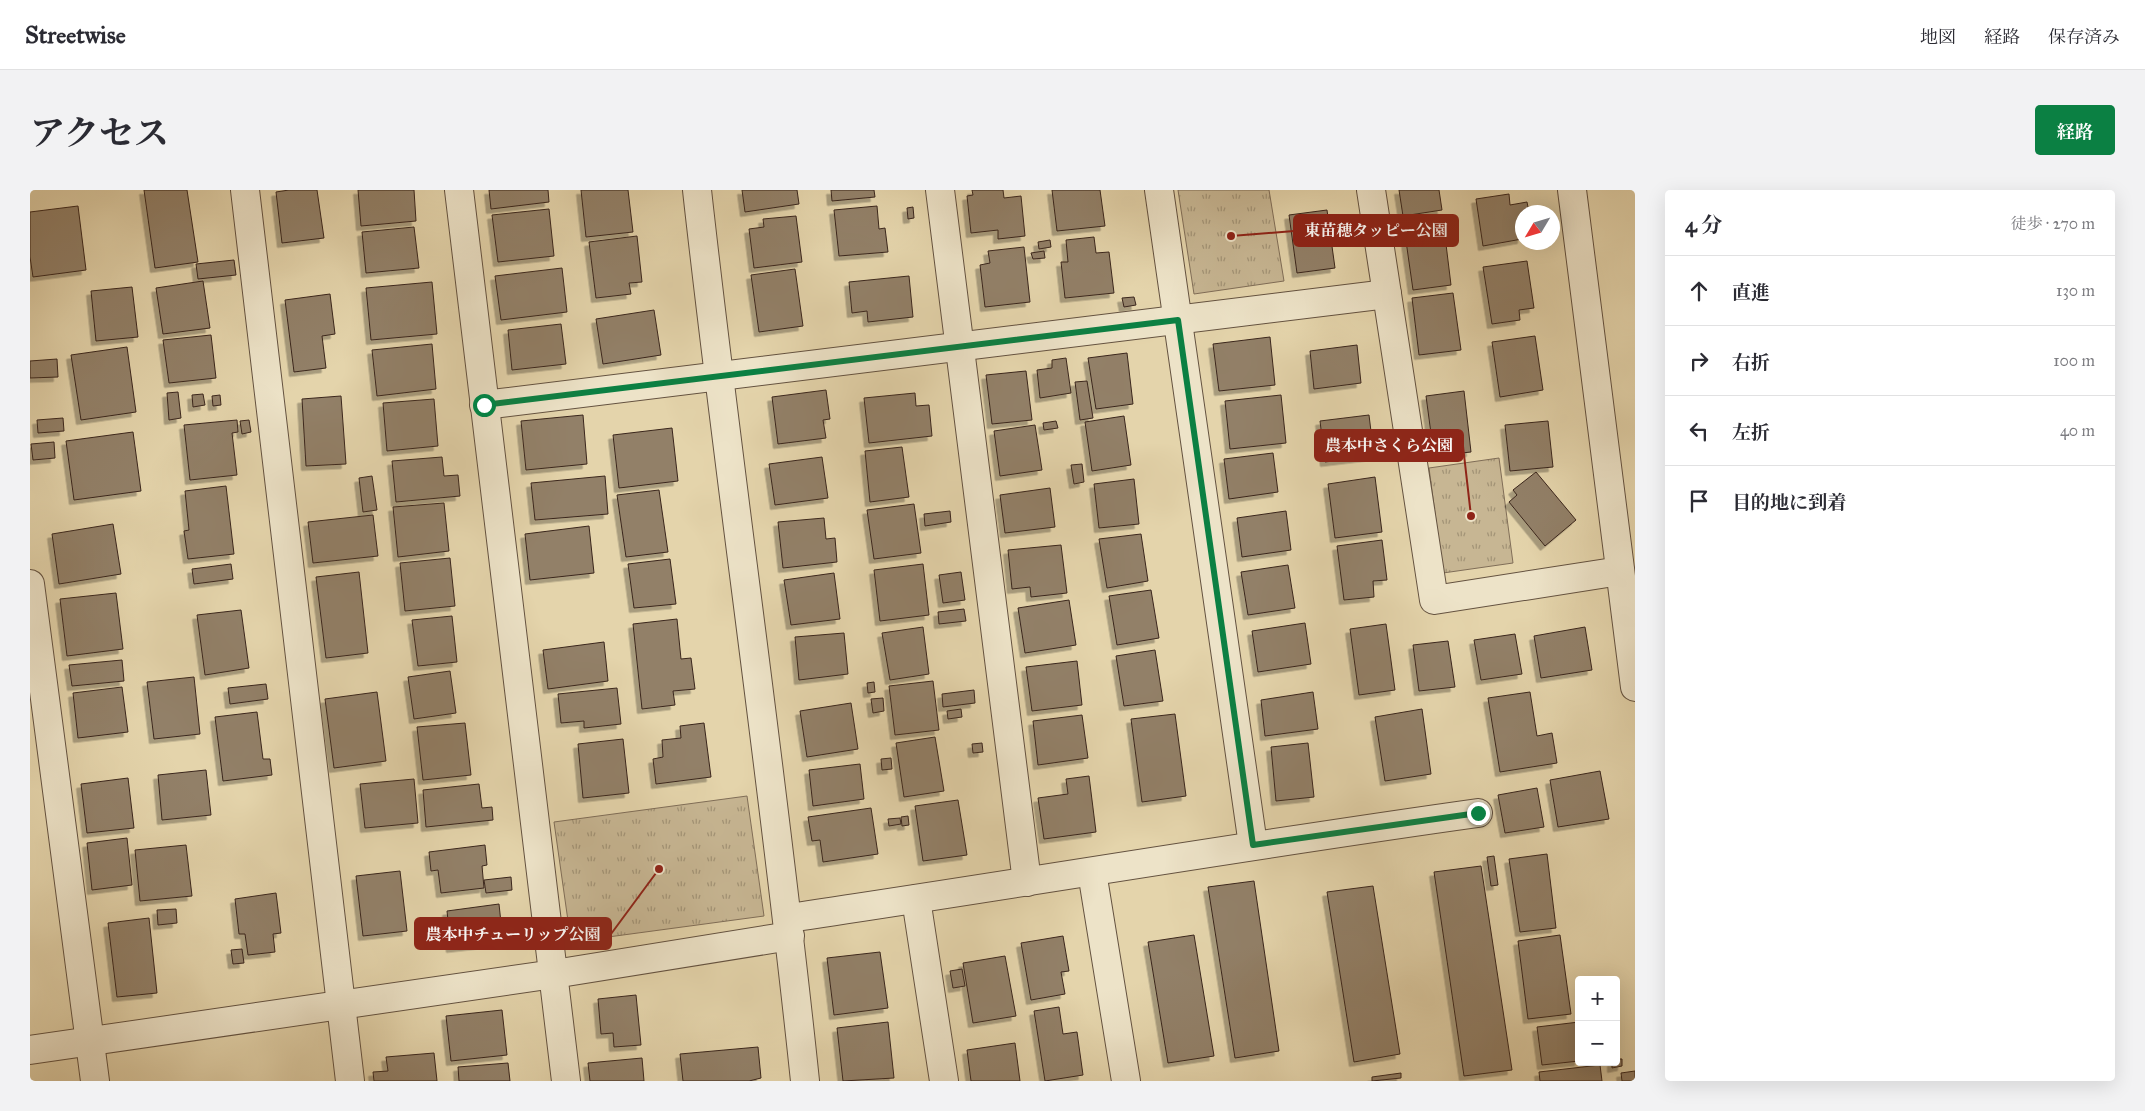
<!DOCTYPE html>
<html lang="ja">
<meta charset="utf-8">
<style>
:root{--surface:#fff;--page:#f2f2f3;--text:#2b2b33;--muted:#7c7c81;--line:#e1e1e2;--accent:#0b8043}
body{margin:0;font-family:"IM FELL Great Primer","Noto Serif JP",serif;background:var(--page);color:var(--text)}
.controls{position:absolute;right:15px;bottom:15px;display:grid;overflow:hidden;border-radius:5px;box-shadow:0 5px 20px #0002}
.controls button{width:45px;height:45px;display:grid;place-items:center;padding:0;border:0;border-bottom:1px solid var(--line);background:var(--surface);color:var(--text);font:25px sans-serif}
.compass{position:absolute;left:1485px;top:15px;width:45px;height:45px;border-radius:50%;background:var(--surface);box-shadow:0 5px 20px #0002;rotate:232deg}
.stop{position:absolute;width:15px;height:15px;margin:-11px;border:4px solid #0b8043;border-radius:50%;background:#fff}
.stop.end{background:#0b8043;border-color:#fff;box-shadow:0 1px 5px #0008}
.list{margin:0;padding:0;list-style:none}
h2{display:flex;justify-content:space-between;align-items:center;height:65px;margin:0;padding:0 20px;font-size:21px}
h2 small{font-size:16px;font-weight:400;color:var(--muted)}
.list li{display:grid;grid-template-columns:32px 1fr auto;gap:15px;align-items:center;box-sizing:border-box;height:70px;padding:0 20px;border-top:1px solid var(--line)}
.list b{display:block;font-size:19px;white-space:nowrap}
.list em{font-size:16px;font-style:normal;color:var(--muted)}
.icon{flex:none;width:28px;height:28px;fill:none;stroke:currentColor;stroke-width:2;stroke-linecap:round;stroke-linejoin:round}
.map{position:relative;flex:none;width:1605px;height:891px;overflow:hidden;border-radius:5px}
header{display:flex;align-items:center;gap:30px;box-sizing:border-box;height:70px;padding:0 25px;background:var(--surface);border-bottom:1px solid var(--line)}
header strong{font-size:24px}
nav{display:flex;gap:28px;margin-inline-start:auto;font-size:18px}
.intro{display:flex;align-items:center;justify-content:space-between;box-sizing:border-box;height:120px;padding:0 30px}
h1{margin:0;font-size:35px}
.button{padding:12px 22px;border-radius:5px;background:var(--accent);color:#fff;font-size:18px;font-weight:700}
main{display:flex;gap:30px;padding:0 30px}
aside{flex:1;background:var(--surface);border-radius:5px;box-shadow:0 5px 20px #0002}
.map>svg:first-child{display:block}
</style>
<header>
<strong>Streetwise</strong>
<nav><a>地図</a><a>経路</a><a>保存済み</a></nav>
</header>
<div class="intro"><h1>アクセス</h1><a class="button">経路</a></div>
<main>
<div class="map">
<svg width="1605" height="891" viewBox="0 0 1605 891">
<defs>
<pattern id="grass-tufts" width="24" height="20" patternUnits="userSpaceOnUse" patternTransform="scale(1.25)"><rect width="24" height="20" fill="#c7b693"/><path d="M3 7l-1-3M5 7V3M7 7l1-3M15 17l-1-3M17 17v-4M19 17l1-3" fill="none" stroke="#a39477"/></pattern>
<filter id="shadow"><feDropShadow dx="-4.5" dy="4.5" stdDeviation="0" flood-color="#0004"/></filter>
</defs>
<rect width="100%" height="100%" fill="#e4d4ab"/>
<filter id="stains"><feTurbulence type="fractalNoise" baseFrequency=".004" numOctaves="4"/><feColorMatrix values="0 0 0 0 .2 0 0 0 0 .09 0 0 0 0 .02 0 0 0 .5 -.17"/></filter>
<radialGradient id="worn" r=".72"><stop offset=".6" stop-color="#630" stop-opacity="0"/><stop offset="1" stop-color="#630" stop-opacity=".3"/></radialGradient>
<g fill="url(#grass-tufts)" stroke="#806e58">
<path d="M 1148,0 L 1239,0 L 1254,91 L 1164,104 Z"/>
<path d="M 1469,268 L 1483,373 L 1413,383 L 1399,278 Z"/>
<path d="M 717,606 L 734,726 L 541,752 L 524,632 Z"/>
</g>
<g fill="#928067" stroke="#3a261d" filter="url(#shadow)">
<path d="M 114,0 L 157,0 L 168,72 L 125,78 Z"/>
<path d="M 259,0 L 287,0 L 294,48 L 252,53 L 246,2 Z"/>
<path d="M 328,0 L 384,0 L 386,31 L 331,36 Z"/>
<path d="M 459,0 L 518,0 L 519,12 L 461,19 Z"/>
<path d="M 551,0 L 598,0 L 603,42 L 556,47 Z"/>
<path d="M 712,0 L 767,0 L 769,14 L 715,22 Z"/>
<path d="M 801,0 L 844,0 L 845,7 L 802,11 Z"/>
<path d="M 942,0 L 973,0 L 974,8 L 991,6 L 995,46 L 968,49 L 968,40 L 941,43 L 937,6 L 943,5 Z"/>
<path d="M 1022,0 L 1070,0 L 1075,36 L 1027,41 Z"/>
<path d="M 1369,0 L 1409,0 L 1412,20 L 1373,26 Z"/>
<path d="M 1479,4 L 1480,15 L 1497,12 L 1499,22 L 1492,22 L 1492,49 L 1453,56 L 1446,9 Z"/>
<path d="M 48,16 L 56,80 L 3,87 L 0,67 L 0,22 Z"/>
<path d="M 847,16 L 849,39 L 855,38 L 858,62 L 809,66 L 804,20 Z"/>
<path d="M 883,17 L 884,28 L 878,29 L 877,18 Z"/>
<path d="M 519,19 L 524,66 L 468,72 L 462,25 Z"/>
<path d="M 1297,20 L 1305,78 L 1267,83 L 1259,25 Z"/>
<path d="M 766,26 L 772,72 L 724,78 L 719,39 L 734,37 L 733,29 Z"/>
<path d="M 384,37 L 389,78 L 336,83 L 332,42 Z"/>
<path d="M 607,46 L 612,92 L 599,93 L 601,104 L 566,108 L 559,52 Z"/>
<path d="M 1415,46 L 1421,95 L 1383,100 L 1376,51 Z"/>
<path d="M 1064,47 L 1066,63 L 1079,62 L 1084,103 L 1035,108 L 1031,72 L 1038,72 L 1036,50 Z"/>
<path d="M 1020,50 L 1021,57 L 1009,59 L 1008,52 Z"/>
<path d="M 994,57 L 1000,112 L 955,117 L 950,75 L 960,73 L 958,61 Z"/>
<path d="M 1014,61 L 1015,68 L 1003,69 L 1001,63 Z"/>
<path d="M 204,70 L 206,85 L 168,89 L 166,74 Z"/>
<path d="M 1497,71 L 1504,118 L 1489,120 L 1490,130 L 1462,134 L 1453,77 Z"/>
<path d="M 532,78 L 537,122 L 471,130 L 465,86 Z"/>
<path d="M 765,79 L 773,136 L 729,142 L 721,85 Z"/>
<path d="M 879,86 L 883,127 L 838,132 L 837,121 L 822,123 L 819,92 Z"/>
<path d="M 173,91 L 180,138 L 133,144 L 126,98 Z"/>
<path d="M 402,92 L 407,144 L 341,150 L 336,98 Z"/>
<path d="M 102,97 L 108,147 L 66,151 L 61,101 Z"/>
<path d="M 1423,103 L 1431,160 L 1389,165 L 1382,108 Z"/>
<path d="M 300,104 L 305,144 L 292,146 L 296,178 L 264,182 L 255,110 Z"/>
<path d="M 1104,107 L 1106,115 L 1094,117 L 1092,108 Z"/>
<path d="M 624,120 L 631,165 L 573,174 L 566,129 Z"/>
<path d="M 531,134 L 536,174 L 482,180 L 478,140 Z"/>
<path d="M 181,145 L 186,188 L 139,193 L 133,150 Z"/>
<path d="M 1505,146 L 1513,200 L 1470,207 L 1462,152 Z"/>
<path d="M 1240,147 L 1245,195 L 1189,201 L 1183,154 Z"/>
<path d="M 402,154 L 406,199 L 347,206 L 342,160 Z"/>
<path d="M 1327,155 L 1331,193 L 1284,199 L 1280,161 Z"/>
<path d="M 97,157 L 106,222 L 51,230 L 41,165 Z"/>
<path d="M 1097,163 L 1103,214 L 1066,219 L 1058,168 Z"/>
<path d="M 1036,168 L 1041,203 L 1010,208 L 1007,180 L 1022,178 L 1022,170 Z"/>
<path d="M 27,169 L 28,187 L 0,188 L 0,171 Z"/>
<path d="M 996,181 L 1002,230 L 962,234 L 956,185 Z"/>
<path d="M 1057,191 L 1063,228 L 1050,230 L 1045,192 Z"/>
<path d="M 796,200 L 800,229 L 793,230 L 796,248 L 748,254 L 742,207 Z"/>
<path d="M 1434,201 L 1441,262 L 1404,266 L 1396,206 Z"/>
<path d="M 148,202 L 151,228 L 139,230 L 137,203 Z"/>
<path d="M 885,203 L 886,216 L 899,215 L 902,246 L 839,253 L 834,208 Z"/>
<path d="M 173,204 L 175,215 L 163,217 L 162,205 Z"/>
<path d="M 190,205 L 191,215 L 183,216 L 182,206 Z"/>
<path d="M 1251,205 L 1256,253 L 1200,259 L 1195,211 Z"/>
<path d="M 311,206 L 316,274 L 276,276 L 272,209 Z"/>
<path d="M 404,209 L 408,256 L 357,261 L 353,213 Z"/>
<path d="M 553,225 L 557,274 L 496,280 L 491,231 Z"/>
<path d="M 1339,225 L 1344,266 L 1295,272 L 1290,231 Z"/>
<path d="M 1094,226 L 1101,275 L 1062,281 L 1055,232 Z"/>
<path d="M 33,228 L 34,241 L 8,243 L 7,230 Z"/>
<path d="M 207,230 L 208,242 L 202,243 L 207,285 L 160,290 L 154,235 Z"/>
<path d="M 219,230 L 221,242 L 212,244 L 210,231 Z"/>
<path d="M 1026,231 L 1028,238 L 1014,240 L 1013,233 Z"/>
<path d="M 1518,231 L 1523,277 L 1480,281 L 1475,235 Z"/>
<path d="M 1005,235 L 1012,280 L 970,286 L 964,241 Z"/>
<path d="M 642,238 L 648,291 L 589,298 L 583,245 Z"/>
<path d="M 103,242 L 111,301 L 44,310 L 36,251 Z"/>
<path d="M 24,252 L 25,268 L 3,270 L 1,254 Z"/>
<path d="M 872,257 L 879,307 L 840,312 L 835,261 Z"/>
<path d="M 1243,263 L 1248,302 L 1199,309 L 1194,269 Z"/>
<path d="M 412,267 L 414,286 L 428,285 L 430,306 L 366,312 L 362,271 Z"/>
<path d="M 792,267 L 798,308 L 745,315 L 739,274 Z"/>
<path d="M 1052,274 L 1054,292 L 1044,294 L 1041,275 Z"/>
<path d="M 1506,282 L 1546,330 L 1515,356 L 1479,312 L 1487,305 L 1483,300 Z"/>
<path d="M 342,286 L 347,320 L 333,322 L 329,288 Z"/>
<path d="M 575,286 L 578,324 L 505,330 L 501,293 Z"/>
<path d="M 1345,287 L 1352,342 L 1305,348 L 1298,294 Z"/>
<path d="M 1104,289 L 1109,334 L 1069,338 L 1064,294 Z"/>
<path d="M 196,296 L 204,364 L 158,369 L 154,341 L 159,340 L 155,301 Z"/>
<path d="M 1020,298 L 1025,337 L 975,343 L 970,305 Z"/>
<path d="M 629,300 L 638,362 L 596,367 L 587,305 Z"/>
<path d="M 414,313 L 419,361 L 368,367 L 363,317 Z"/>
<path d="M 884,314 L 891,363 L 844,369 L 837,320 Z"/>
<path d="M 920,321 L 921,332 L 895,336 L 894,324 Z"/>
<path d="M 1256,321 L 1261,360 L 1212,367 L 1207,328 Z"/>
<path d="M 343,325 L 348,366 L 283,373 L 278,332 Z"/>
<path d="M 794,328 L 796,349 L 805,348 L 807,372 L 753,378 L 748,332 Z"/>
<path d="M 83,334 L 91,384 L 29,394 L 22,344 Z"/>
<path d="M 559,336 L 564,383 L 500,390 L 495,344 Z"/>
<path d="M 1111,344 L 1118,391 L 1077,398 L 1069,349 Z"/>
<path d="M 1352,350 L 1357,390 L 1343,391 L 1344,407 L 1314,410 L 1307,356 Z"/>
<path d="M 1031,355 L 1037,403 L 1001,407 L 1000,397 L 982,399 L 978,360 Z"/>
<path d="M 420,368 L 425,416 L 375,421 L 370,373 Z"/>
<path d="M 640,369 L 646,414 L 604,418 L 598,374 Z"/>
<path d="M 201,374 L 203,389 L 164,394 L 162,379 Z"/>
<path d="M 893,374 L 899,425 L 850,431 L 844,380 Z"/>
<path d="M 1258,375 L 1265,418 L 1218,425 L 1211,382 Z"/>
<path d="M 329,382 L 338,463 L 296,468 L 286,387 Z"/>
<path d="M 931,382 L 935,410 L 913,413 L 909,385 Z"/>
<path d="M 804,383 L 810,429 L 761,435 L 754,390 Z"/>
<path d="M 1121,400 L 1129,448 L 1087,455 L 1079,406 Z"/>
<path d="M 86,403 L 93,459 L 37,466 L 30,409 Z"/>
<path d="M 1039,410 L 1046,455 L 995,463 L 988,418 Z"/>
<path d="M 934,419 L 936,431 L 909,434 L 908,422 Z"/>
<path d="M 211,420 L 219,478 L 175,485 L 167,425 Z"/>
<path d="M 422,426 L 427,472 L 388,476 L 382,430 Z"/>
<path d="M 647,429 L 651,469 L 661,468 L 665,499 L 643,501 L 645,515 L 612,519 L 603,434 Z"/>
<path d="M 1275,433 L 1281,474 L 1228,482 L 1222,441 Z"/>
<path d="M 1356,434 L 1365,500 L 1329,505 L 1320,439 Z"/>
<path d="M 893,437 L 899,484 L 860,490 L 852,443 Z"/>
<path d="M 1555,437 L 1562,480 L 1511,488 L 1504,446 Z"/>
<path d="M 814,443 L 818,484 L 769,490 L 765,447 Z"/>
<path d="M 1485,444 L 1492,484 L 1451,490 L 1444,450 Z"/>
<path d="M 1418,451 L 1425,497 L 1389,501 L 1383,455 Z"/>
<path d="M 574,452 L 578,491 L 518,499 L 513,460 Z"/>
<path d="M 1125,460 L 1133,511 L 1094,516 L 1086,466 Z"/>
<path d="M 92,470 L 94,491 L 42,496 L 39,475 Z"/>
<path d="M 1047,471 L 1052,515 L 1002,521 L 996,477 Z"/>
<path d="M 420,481 L 426,523 L 384,529 L 378,487 Z"/>
<path d="M 164,487 L 170,544 L 124,549 L 117,492 Z"/>
<path d="M 903,491 L 909,540 L 865,545 L 859,496 Z"/>
<path d="M 844,492 L 845,502 L 838,503 L 837,493 Z"/>
<path d="M 236,494 L 238,509 L 200,514 L 198,498 Z"/>
<path d="M 92,497 L 98,542 L 48,548 L 43,503 Z"/>
<path d="M 587,498 L 591,534 L 554,538 L 554,531 L 531,533 L 528,504 Z"/>
<path d="M 944,500 L 945,513 L 913,517 L 912,504 Z"/>
<path d="M 347,502 L 356,571 L 304,578 L 295,509 Z"/>
<path d="M 1283,502 L 1288,539 L 1235,546 L 1231,510 Z"/>
<path d="M 1500,502 L 1507,546 L 1522,543 L 1527,573 L 1470,582 L 1458,508 Z"/>
<path d="M 853,508 L 854,521 L 843,523 L 841,509 Z"/>
<path d="M 821,513 L 828,559 L 777,567 L 770,521 Z"/>
<path d="M 931,519 L 932,527 L 918,529 L 917,521 Z"/>
<path d="M 1392,519 L 1401,584 L 1355,591 L 1345,527 Z"/>
<path d="M 227,522 L 233,569 L 240,569 L 242,585 L 193,591 L 185,527 Z"/>
<path d="M 1145,524 L 1156,606 L 1112,612 L 1101,529 Z"/>
<path d="M 1052,525 L 1058,568 L 1008,575 L 1003,531 Z"/>
<path d="M 435,533 L 441,585 L 393,590 L 387,537 Z"/>
<path d="M 674,533 L 681,587 L 626,594 L 623,569 L 633,567 L 632,550 L 651,548 L 650,536 Z"/>
<path d="M 905,547 L 914,601 L 874,607 L 866,553 Z"/>
<path d="M 593,549 L 599,603 L 553,608 L 548,554 Z"/>
<path d="M 952,553 L 953,562 L 943,563 L 942,554 Z"/>
<path d="M 1278,553 L 1284,607 L 1246,611 L 1241,557 Z"/>
<path d="M 861,568 L 862,579 L 852,580 L 851,569 Z"/>
<path d="M 830,574 L 834,609 L 783,616 L 779,580 Z"/>
<path d="M 176,580 L 181,625 L 132,630 L 128,585 Z"/>
<path d="M 1570,581 L 1579,629 L 1528,637 L 1520,590 Z"/>
<path d="M 1059,586 L 1066,642 L 1014,649 L 1008,608 L 1038,604 L 1036,589 Z"/>
<path d="M 98,588 L 104,638 L 57,643 L 51,594 Z"/>
<path d="M 384,589 L 388,633 L 335,638 L 330,594 Z"/>
<path d="M 449,594 L 452,618 L 462,617 L 463,630 L 396,637 L 393,600 Z"/>
<path d="M 1507,598 L 1514,637 L 1475,643 L 1468,605 Z"/>
<path d="M 928,610 L 937,665 L 893,671 L 885,616 Z"/>
<path d="M 841,618 L 848,664 L 793,672 L 790,650 L 782,651 L 778,627 Z"/>
<path d="M 878,626 L 879,635 L 872,636 L 871,627 Z"/>
<path d="M 870,628 L 871,634 L 859,636 L 858,629 Z"/>
<path d="M 97,648 L 102,695 L 62,700 L 57,653 Z"/>
<path d="M 156,655 L 162,706 L 110,711 L 105,660 Z"/>
<path d="M 455,655 L 457,675 L 452,676 L 454,698 L 411,703 L 408,680 L 401,681 L 399,662 Z"/>
<path d="M 1517,664 L 1526,738 L 1490,742 L 1479,669 Z"/>
<path d="M 1464,666 L 1468,695 L 1461,696 L 1457,667 Z"/>
<path d="M 1451,676 L 1482,880 L 1434,886 L 1404,682 Z"/>
<path d="M 370,681 L 377,741 L 333,746 L 326,686 Z"/>
<path d="M 481,687 L 482,700 L 456,703 L 454,690 Z"/>
<path d="M 1224,691 L 1249,861 L 1205,868 L 1178,697 Z"/>
<path d="M 1343,696 L 1370,864 L 1324,872 L 1297,702 Z"/>
<path d="M 246,703 L 251,743 L 243,744 L 245,762 L 218,765 L 215,744 L 209,744 L 205,709 Z"/>
<path d="M 469,714 L 473,752 L 421,758 L 417,721 Z"/>
<path d="M 146,719 L 147,733 L 128,735 L 127,720 Z"/>
<path d="M 119,728 L 127,803 L 87,807 L 78,733 Z"/>
<path d="M 1164,745 L 1184,866 L 1138,873 L 1118,752 Z"/>
<path d="M 1530,745 L 1541,824 L 1498,829 L 1488,751 Z"/>
<path d="M 1033,746 L 1039,781 L 1031,782 L 1035,804 L 1001,810 L 991,753 Z"/>
<path d="M 212,759 L 214,773 L 203,774 L 201,760 Z"/>
<path d="M 850,762 L 858,818 L 804,825 L 797,768 Z"/>
<path d="M 975,766 L 986,826 L 943,833 L 933,773 Z"/>
<path d="M 932,779 L 935,796 L 923,798 L 920,781 Z"/>
<path d="M 606,805 L 611,855 L 584,857 L 583,843 L 571,844 L 568,809 Z"/>
<path d="M 1029,817 L 1033,844 L 1047,842 L 1053,885 L 1015,891 L 1004,821 Z"/>
<path d="M 472,820 L 477,865 L 421,871 L 416,826 Z"/>
<path d="M 858,832 L 864,888 L 813,891 L 807,838 Z"/>
<path d="M 1549,832 L 1549,871 L 1512,875 L 1507,837 Z"/>
<path d="M 985,853 L 990,891 L 941,891 L 937,860 Z"/>
<path d="M 728,857 L 731,888 L 719,891 L 653,891 L 650,864 Z"/>
<path d="M 404,863 L 407,891 L 344,891 L 343,882 L 358,881 L 356,867 Z"/>
<path d="M 612,868 L 614,891 L 560,891 L 558,873 Z"/>
<path d="M 1586,869 L 1592,869 L 1592,876 L 1582,878 L 1582,872 L 1586,872 Z"/>
<path d="M 478,873 L 480,891 L 429,891 L 428,877 Z"/>
<path d="M 1570,875 L 1572,891 L 1510,891 L 1509,882 Z"/>
<path d="M 1605,881 L 1605,891 L 1592,891 L 1591,883 Z"/>
<path d="M 1371,883 L 1371,888 L 1342,891 L 1342,887 Z"/>
</g>
<g fill="none" stroke-linecap="round" stroke-linejoin="round">
<g stroke="#645240" stroke-width="30">
<g id="minor">
<path d="M 215,0 L 320,891"/>
<path d="M 429,0 L 536,891"/>
<path d="M 667,0 C 700,297 744,593 775,891"/>
<path d="M 910,0 L 997,692"/>
<path d="M 1129,0 L 1223,655"/>
<path d="M 1341,0 L 1404,410 L 1590,381"/>
<path d="M 1542,0 L 1605,497"/>
<path d="M 454,215 L 1357,104"/>
<path d="M 0,394 L 65,891"/>
<path d="M 1062,682 L 1096,891"/>
<path d="M 886,709 L 914,891"/>
<path d="M 759,728 C 989,694 1218,655 1448,623"/>
<path d="M 0,860 L 524,784 L 760,746"/>
</g>
</g>
<use href="#minor" stroke="#ede3c8" stroke-width="28"/>
</g>
<g fill="none" stroke-linecap="round" stroke-linejoin="round">
<path stroke="#0b8043" stroke-width="6" d="M 454,215 L 1148,130 L 1223,655 L 1448,623"/>
</g>
<path fill="none" stroke="#8f2418" stroke-width="2" d="M1201 46L1264 41M1441 326L1433 256M629 679L581 744"/>
<g fill="#8f2418" stroke="#ede3c8" stroke-width="2">
<circle cx="1201" cy="46" r="5"/>
<circle cx="1441" cy="326" r="5"/>
<circle cx="629" cy="679" r="5"/>
</g>
<g fill="#8f2418" stroke="#8f2418" stroke-width="2">
<rect x="1264" y="25" width="164" height="31" rx="5"/>
<rect x="1285" y="240" width="148" height="31" rx="5"/>
<rect x="385" y="728" width="196" height="31" rx="5"/>
</g>
<g font-size="16" text-anchor="middle" font-weight="bold" fill="#fff">
<text x="1346" y="46">東苗穂タッピー公園</text>
<text x="1359" y="261">農本中さくら公園</text>
<text x="483" y="750">農本中チューリップ公園</text>
</g>
<rect width="100%" height="100%" filter="url(#stains)"/>
<rect width="100%" height="100%" fill="url(#worn)"/>
</svg>
<div class="controls">
<button>+</button>
<button>−</button>
</div>
<svg class="compass" viewBox="-18 -18 36 36"><path d="M0-13l5 13h-10z" fill="#e53935"/><path d="M0 13l5-13h-10z" fill="#7c7c81"/></svg>
<div class="stop" style="left:454px;top:215px"></div>
<div class="stop end" style="left:1448px;top:623px"></div>
</div>
<aside>
<h2>4 分<small>徒歩 · 270 m</small></h2>
<ul class="list">
<li><svg class="icon" aria-label="ahead" viewBox="0 0 24 24"><path d="M12 20V5M6 11l6-6 6 6"/></svg><div><b>直進</b></div><em>130 m</em></li>
<li><svg class="icon" aria-label="right" viewBox="0 0 24 24"><path d="M7 20v-9h11M14 6l5 5-5 5"/></svg><div><b>右折</b></div><em>100 m</em></li>
<li><svg class="icon" aria-label="left" viewBox="0 0 24 24"><path d="M17 20v-9H6M10 6l-5 5 5 5"/></svg><div><b>左折</b></div><em>40 m</em></li>
<li><svg class="icon" aria-label="arrive" viewBox="0 0 24 24"><path d="M6 21V4h12l-3 4 3 4H6"/></svg><div><b>目的地に到着</b></div></li>
</ul>
</aside>
</main>
